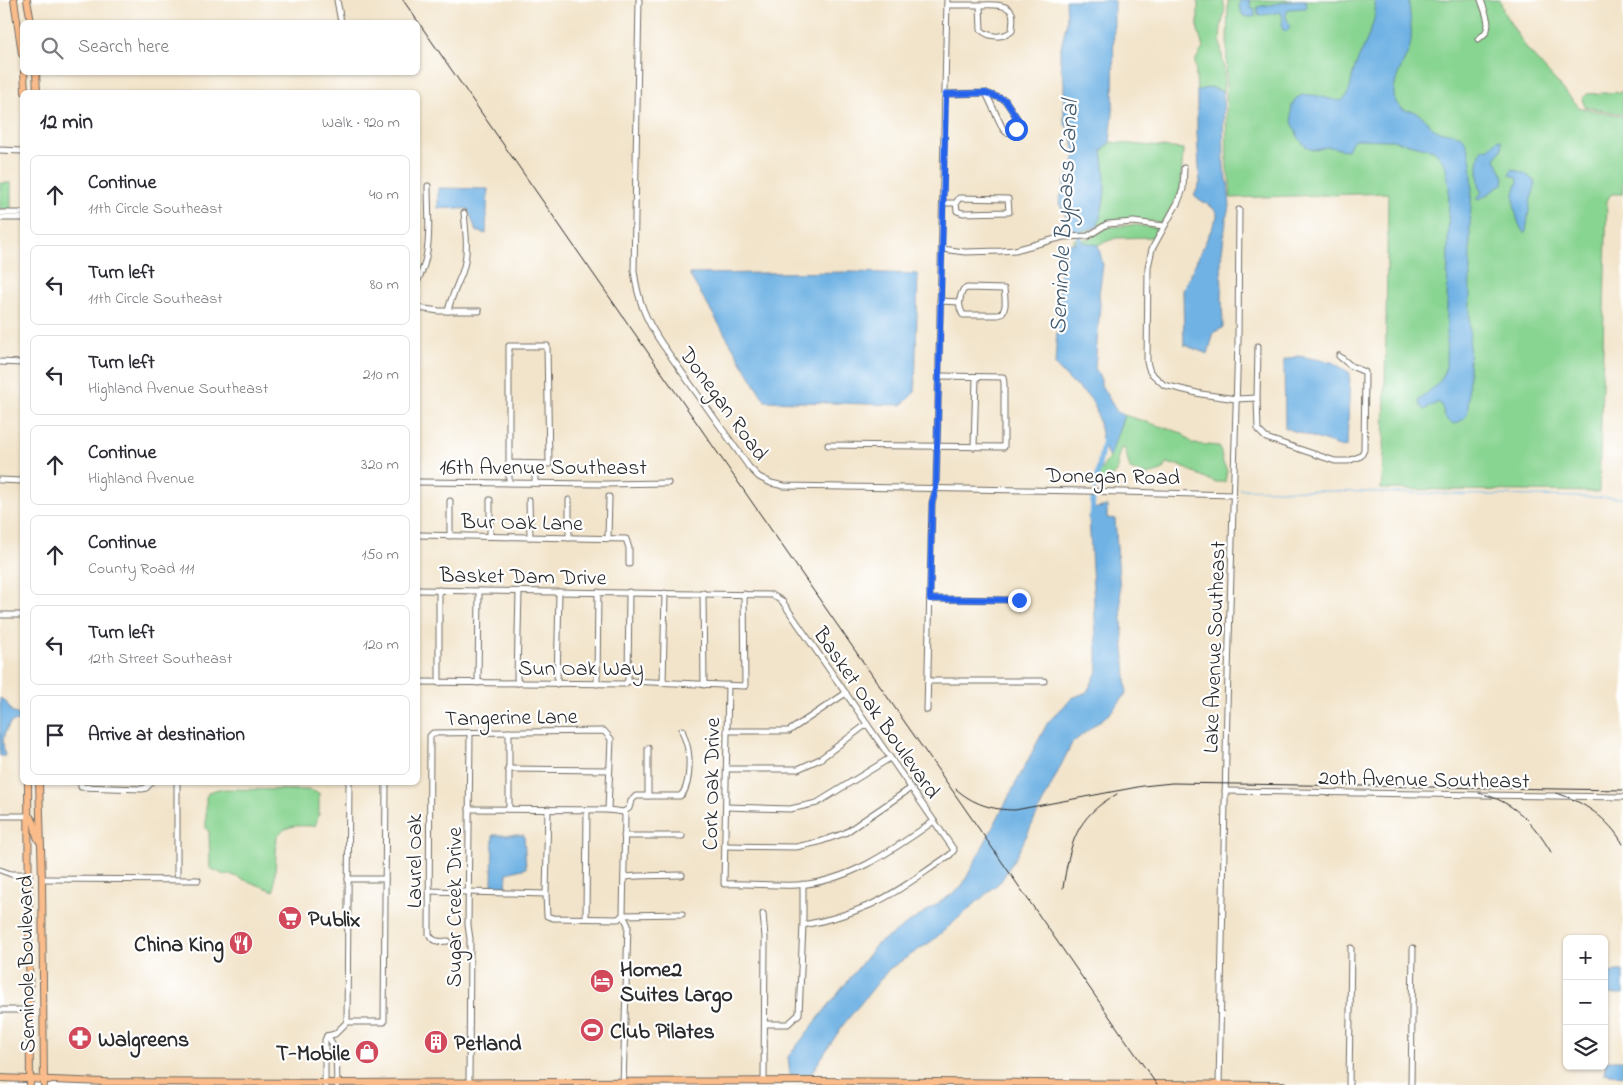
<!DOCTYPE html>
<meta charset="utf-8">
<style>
:root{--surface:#fff;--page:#f7f7f7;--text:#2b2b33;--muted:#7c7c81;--line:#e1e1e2}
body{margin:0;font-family:"Indie Flower",sans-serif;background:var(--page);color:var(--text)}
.controls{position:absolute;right:15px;bottom:15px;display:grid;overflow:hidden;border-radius:8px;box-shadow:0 1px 4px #0004}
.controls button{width:45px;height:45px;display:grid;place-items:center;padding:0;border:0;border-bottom:1px solid var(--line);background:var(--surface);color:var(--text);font:25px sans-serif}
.stop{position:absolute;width:15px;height:15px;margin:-11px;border:4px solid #2563eb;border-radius:50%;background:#fff}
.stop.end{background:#2563eb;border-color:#fff;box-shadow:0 1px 5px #0008}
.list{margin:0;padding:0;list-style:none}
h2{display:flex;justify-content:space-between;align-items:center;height:65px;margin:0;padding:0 20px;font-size:21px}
h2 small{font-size:16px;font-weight:400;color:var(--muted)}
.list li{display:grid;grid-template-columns:32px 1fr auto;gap:15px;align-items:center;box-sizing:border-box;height:80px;margin:0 10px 10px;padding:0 10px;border:1px solid var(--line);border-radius:8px}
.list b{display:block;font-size:19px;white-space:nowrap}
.list p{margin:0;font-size:16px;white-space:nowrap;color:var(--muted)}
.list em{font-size:16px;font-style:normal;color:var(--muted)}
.icon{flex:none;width:28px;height:28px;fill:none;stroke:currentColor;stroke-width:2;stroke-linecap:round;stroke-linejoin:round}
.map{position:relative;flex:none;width:1623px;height:1085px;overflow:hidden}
.search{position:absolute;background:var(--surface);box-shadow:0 1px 4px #0004;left:20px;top:20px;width:400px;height:55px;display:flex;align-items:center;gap:12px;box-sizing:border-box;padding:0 18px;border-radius:8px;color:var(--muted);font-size:19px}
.panel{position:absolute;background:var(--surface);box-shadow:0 1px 4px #0004;left:20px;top:90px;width:400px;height:695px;border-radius:8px}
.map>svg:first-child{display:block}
</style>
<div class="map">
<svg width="1623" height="1085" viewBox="0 0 1623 1085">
<rect width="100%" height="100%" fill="#fff"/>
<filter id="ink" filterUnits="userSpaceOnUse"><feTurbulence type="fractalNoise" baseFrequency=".02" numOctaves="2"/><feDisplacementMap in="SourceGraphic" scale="10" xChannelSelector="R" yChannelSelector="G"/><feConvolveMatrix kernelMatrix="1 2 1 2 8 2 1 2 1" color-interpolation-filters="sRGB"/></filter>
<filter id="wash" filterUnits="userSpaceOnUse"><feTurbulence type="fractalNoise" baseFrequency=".0096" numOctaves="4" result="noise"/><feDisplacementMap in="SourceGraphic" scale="20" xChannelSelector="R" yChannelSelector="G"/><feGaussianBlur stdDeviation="1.12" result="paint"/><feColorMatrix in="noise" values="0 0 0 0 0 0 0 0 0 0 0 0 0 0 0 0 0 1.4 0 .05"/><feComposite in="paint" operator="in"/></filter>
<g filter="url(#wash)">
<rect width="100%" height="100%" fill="#f2e4ca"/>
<g fill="#88d491" stroke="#5a805e">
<path d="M 1198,0 L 1223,0 C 1226,8 1224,15 1222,23 C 1218,37 1222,54 1224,68 C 1225,75 1224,84 1223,92 L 1210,87 L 1197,91 L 1195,61 L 1203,48 L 1198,30 Z"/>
<path d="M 1228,0 L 1500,0 L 1504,13 L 1527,49 L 1580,108 L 1623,116 L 1623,194 L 1611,194 L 1607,201 L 1599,492 L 1381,489 L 1384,456 L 1388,193 L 1231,198 L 1230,182 L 1227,170 L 1226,95 Z"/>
<path d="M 1623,92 L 1623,114 L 1585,107 L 1582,99 L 1587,94 Z"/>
<path d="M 1110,142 L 1183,149 L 1181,188 L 1175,201 L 1162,223 C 1145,221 1124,216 1107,222 C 1092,226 1094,234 1074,233 L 1074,232 L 1097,226 C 1107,198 1106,180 1102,151 Z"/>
<rect x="0" y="183" width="11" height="26"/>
<path d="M 1134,225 L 1159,228 L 1154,237 L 1116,238 L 1097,245 L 1084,242 L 1074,243 L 1074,239 L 1089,239 L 1108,227 Z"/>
<path d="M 1124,415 L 1182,433 L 1193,444 L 1210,445 L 1220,447 L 1223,463 L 1227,470 L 1225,482 L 1214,482 L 1179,465 L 1166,464 L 1162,471 L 1147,475 L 1130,469 L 1125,449 L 1121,448 L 1118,458 L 1117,471 L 1105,483 L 1097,481 L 1099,473 L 1109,458 Z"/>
<path d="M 218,789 L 308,790 L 319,793 L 319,814 L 315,826 C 299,826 289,823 277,836 L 274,891 L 229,874 L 224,875 L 210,868 L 209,832 L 206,828 L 206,797 L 209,792 Z"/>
</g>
<g fill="#70b2e4" stroke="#4e6e88">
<path d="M 1066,0 L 1114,0 L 1113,112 L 1110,142 L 1102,151 C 1106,182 1107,197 1097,227 L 1074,232 L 1059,203 L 1065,180 L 1072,169 L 1075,156 L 1072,138 L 1064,121 L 1064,82 L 1060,61 L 1060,52 L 1067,21 Z"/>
<path d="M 1240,0 L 1250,0 L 1251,7 L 1254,8 L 1256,16 L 1251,17 L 1243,16 L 1239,6 Z"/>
<path d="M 1297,0 L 1306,0 L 1307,6 L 1306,8 L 1289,9 L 1287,11 L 1286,17 L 1290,26 L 1287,31 L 1284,31 L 1282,28 C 1281,23 1285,17 1280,12 L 1259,16 L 1257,7 Z"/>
<path d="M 1374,0 L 1409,0 C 1409,15 1414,35 1409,50 C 1404,63 1384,94 1400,107 C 1405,112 1415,110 1421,115 C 1426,119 1428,126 1434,129 C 1443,134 1454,132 1463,137 C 1478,165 1470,198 1470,227 C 1470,289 1470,350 1468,411 L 1464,419 L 1455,424 C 1441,420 1446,411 1439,402 L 1424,410 L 1420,405 L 1419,401 C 1430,387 1441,388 1446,366 L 1449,187 L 1446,167 L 1440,157 L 1434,150 L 1392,140 L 1354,139 L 1347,150 C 1340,150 1335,147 1328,147 C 1321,147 1317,152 1310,149 C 1295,142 1280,100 1303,95 C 1315,93 1329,100 1341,101 C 1352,94 1350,82 1354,70 C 1360,52 1381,18 1374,0 Z"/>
<path d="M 1210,87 L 1223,92 L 1224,170 L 1228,183 L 1230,207 L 1227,214 L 1221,259 L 1223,328 L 1214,332 L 1208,354 L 1184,345 L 1183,290 L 1217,217 L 1217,213 L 1213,208 L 1194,196 L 1200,183 L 1197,133 L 1197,91 Z"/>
<path d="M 1497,140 L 1501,140 L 1502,148 L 1495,159 L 1504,177 L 1503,184 C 1496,188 1482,199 1477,200 L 1482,191 L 1480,190 C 1478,177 1476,160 1482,149 L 1489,148 Z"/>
<path d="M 1512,169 L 1526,174 L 1536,183 L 1530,203 L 1526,232 L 1524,233 C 1517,225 1513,204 1514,194 C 1514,189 1518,185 1518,179 L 1516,177 L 1510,175 L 1511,170 Z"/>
<path d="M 438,188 L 488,189 L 486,234 L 476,231 L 468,209 L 438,208 Z"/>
<path d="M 1084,242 L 1098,245 L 1103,265 L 1099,294 L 1100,304 L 1095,368 L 1101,380 L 1101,385 L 1117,412 L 1124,415 L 1109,458 L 1103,443 L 1096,409 L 1090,398 L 1072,383 L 1055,365 L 1061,253 L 1071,243 Z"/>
<path d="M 851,272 L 918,274 L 915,392 L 902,405 L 765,401 L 689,274 Z"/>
<path d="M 1298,356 L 1332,362 L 1350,373 L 1347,446 L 1342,447 L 1285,428 L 1284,360 Z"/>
<path d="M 1107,506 L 1107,518 L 1115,519 L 1127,693 L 1110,713 L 1072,743 L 1017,855 L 1001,881 L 932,941 L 889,969 L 843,1025 L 810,1075 L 790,1075 L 788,1057 L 876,945 L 961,888 L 1048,722 L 1072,698 L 1087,692 L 1098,670 L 1089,517 L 1093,509 Z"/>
<path d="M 0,698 L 6,702 L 12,712 L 19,715 L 21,718 L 18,721 L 11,722 C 2,736 2,739 5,756 L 0,756 Z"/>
<path d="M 493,835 L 524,835 L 526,868 L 507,873 L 506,888 L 492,887 Z"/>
<path d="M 1616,971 L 1623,971 L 1623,994 L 1604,994 L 1604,972 L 1611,973 Z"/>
<path d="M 1606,1060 L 1623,1060 L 1623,1076 L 1604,1073 Z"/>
</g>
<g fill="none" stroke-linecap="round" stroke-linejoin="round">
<path stroke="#70b2e4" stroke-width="1" d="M 1239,489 L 1623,498"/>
<g stroke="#70b2e4" stroke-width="5">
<path d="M 1079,249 L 1080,225"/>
<path d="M 1095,488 L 1104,438"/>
<path d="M 1092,518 L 1093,496"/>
</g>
</g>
</g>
<g filter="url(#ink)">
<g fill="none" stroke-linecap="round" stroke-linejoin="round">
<g stroke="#716c63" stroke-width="7">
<g id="minor">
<path d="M 337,0 L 341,22"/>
<path d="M 639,0 L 634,271 C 638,300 645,319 662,344 L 749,467 L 759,477 L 771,483 L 784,486 L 1085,491 L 1233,495"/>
<path d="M 947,5 L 980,5"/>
<path d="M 980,5 C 989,5 1008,3 1012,13 C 1014,18 1012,26 1012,31 C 1003,38 990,38 981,30 Z"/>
<path d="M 1478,39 C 1495,30 1486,15 1481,0"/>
<path d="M 946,94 L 986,93 L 1005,100 L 1017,118 L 1016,129 L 1012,133 L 1006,132 L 1003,129 L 986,93"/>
<path d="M 0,150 L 22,151"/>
<path d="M 1184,168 L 1183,189 L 1178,202 L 1152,249 L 1148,267 L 1147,362 L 1150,372 L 1164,385 L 1201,394 L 1236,399 L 1257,398"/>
<path d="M 943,203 L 956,203 L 959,198 L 1008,199 L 1009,212 L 963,213 L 957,211 L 956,203"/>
<path d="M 0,213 L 22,213"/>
<path d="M 0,218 L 22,218"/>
<path d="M 942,249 L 965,252 L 1001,251 L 1015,250 L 1063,237 L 1088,236 L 1107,224 L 1134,222 L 1164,226"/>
<path d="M 418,280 C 433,252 428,217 428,186"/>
<path d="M 967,288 L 1004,289 C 1005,298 1008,312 998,315 L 963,315 C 958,307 959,298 963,290 Z"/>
<path d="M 940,301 L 959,302"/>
<path d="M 418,308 L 439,311 L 479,311"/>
<path d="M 448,311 C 451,297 457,286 462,273 C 469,254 466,232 464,213"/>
<path d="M 509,346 L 547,346 L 549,464 L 509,463 Z"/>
<path d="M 1258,346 L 1257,398 L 1258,430 L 1266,438 L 1335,461 L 1348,461 L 1361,456 L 1364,450 L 1365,372 L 1351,366 L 1339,356"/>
<path d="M 0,362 L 22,363"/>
<path d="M 828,445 L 1004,447 L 1004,383 L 1003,377 L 939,376"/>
<path d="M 974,447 L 976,377"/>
<path d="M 509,463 L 509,482"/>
<path d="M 0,480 L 22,481"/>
<path d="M 418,482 L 605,484 L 668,483"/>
<path d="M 535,482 L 535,464"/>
<path d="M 529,500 L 530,537"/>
<path d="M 569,500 L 569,538"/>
<path d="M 418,535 L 626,539 L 629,548 L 629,564"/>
<path d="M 450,536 L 450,501"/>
<path d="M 490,536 L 490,500"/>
<path d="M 608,538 L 609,497"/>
<path d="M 418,590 L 772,595 L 782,601 L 954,850 L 950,855 C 924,872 899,892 870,905 C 849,914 826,921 803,925"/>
<path d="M 703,593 L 704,685"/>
<path d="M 930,599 L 1019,600"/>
<path d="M 0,615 L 22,615"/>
<path d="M 628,681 L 629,592"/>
<path d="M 928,681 L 1044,681"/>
<path d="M 418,682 L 625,684 L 628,681 L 745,686 L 744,594"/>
<path d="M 439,683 L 439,590"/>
<path d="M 478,683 L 479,591"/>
<path d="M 518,683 L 517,678 L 519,591"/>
<path d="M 663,683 L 665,593"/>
<path d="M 557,684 L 559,592"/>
<path d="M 597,684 L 598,592"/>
<path d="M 728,685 L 724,884 C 749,883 773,886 797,885 C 849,882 893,850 934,821"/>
<path d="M 927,710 L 932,503 L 936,488 L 937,447 L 947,0"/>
<path d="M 727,731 L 789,731 L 846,693"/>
<path d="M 648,748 L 648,796"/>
<path d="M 508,769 L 609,770"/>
<path d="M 727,769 L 798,769 L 820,759 L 867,724"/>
<path d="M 81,782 L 81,787 L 142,789 L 146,788 L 152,782"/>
<path d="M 349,782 L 347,1022 L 384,1022 L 386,782"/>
<path d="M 1225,791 L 1623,797"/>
<path d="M 726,807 L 790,809 L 817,803 L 890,758"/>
<path d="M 469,809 L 608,810 L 624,812"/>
<path d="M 509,809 L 509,732"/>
<path d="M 548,809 L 546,894 L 547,916 L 553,918 L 618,919 L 623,915 L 682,914"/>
<path d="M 624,812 L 629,808 L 631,801 L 636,796 L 680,796 C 690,789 690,761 688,750 C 687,743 684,737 682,730"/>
<path d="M 0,816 L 29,816"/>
<path d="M 624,836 L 682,836"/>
<path d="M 725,846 L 796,847 L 819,842 L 845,833 L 911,788"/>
<path d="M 0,870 L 11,874 L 29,874"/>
<path d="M 177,874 L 177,782"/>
<path d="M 624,877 L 638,876 L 682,875"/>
<path d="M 42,879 L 198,880"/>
<path d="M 348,879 L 385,879"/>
<path d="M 429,891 L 546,894"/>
<path d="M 763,914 L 765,937 L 764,1081"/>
<path d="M 586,918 L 587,810"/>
<path d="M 448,941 C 439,942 433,942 429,934 L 430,736 L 433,733 L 604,731 L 611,739 L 608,810"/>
<path d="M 0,1010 L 30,1010"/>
<path d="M 765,1024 L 788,1024 L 799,1014 L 803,925 L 803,884"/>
<path d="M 327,1036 C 339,1048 336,1069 337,1085"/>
<path d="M 327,1036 L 335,1034 L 347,1022"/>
<path d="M 469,1082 L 470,939 L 468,925 L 470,732"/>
<path d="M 325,1085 L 325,1040 L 327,1036"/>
<path d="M 623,1085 L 628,925 L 623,915 L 625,816 L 624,812"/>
<path d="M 1219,1085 L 1227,707 L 1238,341 L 1239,210"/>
<path d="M 1349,1085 L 1351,948"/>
<path d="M 1411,1085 L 1413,948"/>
</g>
</g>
<g stroke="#716c63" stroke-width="8">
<g id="major">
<path d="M 14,0 L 22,54"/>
<path d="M 27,0 L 31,22"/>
<path d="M 24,72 L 25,92"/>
<path d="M 36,72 L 37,92"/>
<path d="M 28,782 L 30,1085"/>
<path d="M 39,782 L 42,879 L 44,1085"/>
<path d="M 29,816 C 39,825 32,832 40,842"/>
<path d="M 0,1078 L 104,1082 L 337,1083 L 817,1081 L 1283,1085"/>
</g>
</g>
<use href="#minor" stroke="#fff" stroke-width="5"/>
<use href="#major" stroke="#fabc8b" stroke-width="6"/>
<g stroke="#2b2b2b" stroke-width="1">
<path d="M 403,0 L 1157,1085"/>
<path d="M 956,789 C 973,804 992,810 1015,810 L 1143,786 L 1172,783 L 1623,790"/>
<path d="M 1479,793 C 1513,801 1533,822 1551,852"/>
<path d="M 1556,793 C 1583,801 1609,819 1623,844"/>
<path d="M 1063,888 C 1070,844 1075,817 1117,794"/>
</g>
</g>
</g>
<g fill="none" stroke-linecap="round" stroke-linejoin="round" filter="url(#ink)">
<path stroke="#2563eb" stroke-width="6" d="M 1016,129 L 1017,118 L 1005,100 L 986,93 L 946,94 L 937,447 L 936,488 L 932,503 L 930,599 L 1019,600"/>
</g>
<defs>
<g id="supermarket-disc" transform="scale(1.25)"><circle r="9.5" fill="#d1495b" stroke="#fff"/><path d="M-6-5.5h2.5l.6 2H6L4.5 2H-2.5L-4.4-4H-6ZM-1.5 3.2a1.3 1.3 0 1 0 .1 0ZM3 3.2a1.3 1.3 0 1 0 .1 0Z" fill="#fff"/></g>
<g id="restaurant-disc" transform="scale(1.25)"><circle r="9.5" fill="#d1495b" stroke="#fff"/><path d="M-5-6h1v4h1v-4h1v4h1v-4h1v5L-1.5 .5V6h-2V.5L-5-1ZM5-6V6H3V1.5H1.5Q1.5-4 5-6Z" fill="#fff"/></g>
<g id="hotel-disc" transform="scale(1.25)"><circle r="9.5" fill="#d1495b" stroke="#fff"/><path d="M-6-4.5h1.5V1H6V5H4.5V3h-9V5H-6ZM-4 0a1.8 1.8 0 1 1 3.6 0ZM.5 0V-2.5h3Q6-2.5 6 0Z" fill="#fff"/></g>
<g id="stadium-disc" transform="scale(1.25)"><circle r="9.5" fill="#d1495b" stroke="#fff"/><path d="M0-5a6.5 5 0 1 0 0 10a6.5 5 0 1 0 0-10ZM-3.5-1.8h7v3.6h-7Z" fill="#fff"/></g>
<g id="pharmacy-disc" transform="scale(1.25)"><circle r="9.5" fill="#d1495b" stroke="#fff"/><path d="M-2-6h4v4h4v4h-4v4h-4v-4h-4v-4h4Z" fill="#fff"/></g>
<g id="building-disc" transform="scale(1.25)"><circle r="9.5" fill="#d1495b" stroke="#fff"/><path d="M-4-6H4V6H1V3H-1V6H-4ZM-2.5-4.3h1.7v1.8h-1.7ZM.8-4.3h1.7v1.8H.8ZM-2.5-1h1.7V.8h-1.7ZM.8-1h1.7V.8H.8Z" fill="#fff"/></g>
<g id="shop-disc" transform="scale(1.25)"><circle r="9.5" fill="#d1495b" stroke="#fff"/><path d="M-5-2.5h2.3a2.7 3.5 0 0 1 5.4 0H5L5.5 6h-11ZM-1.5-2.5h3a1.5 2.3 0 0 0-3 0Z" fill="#fff"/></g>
</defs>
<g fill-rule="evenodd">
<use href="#supermarket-disc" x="290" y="918"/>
<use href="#restaurant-disc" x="241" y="943"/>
<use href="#hotel-disc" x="602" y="981"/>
<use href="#stadium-disc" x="592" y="1030"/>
<use href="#pharmacy-disc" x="80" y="1038"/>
<use href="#building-disc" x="436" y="1042"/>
<use href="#shop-disc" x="367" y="1052"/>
</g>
<g text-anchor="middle" stroke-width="4.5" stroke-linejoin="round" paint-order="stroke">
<g font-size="22" fill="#2b2b2b" stroke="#fff">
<text transform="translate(725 403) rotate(54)" y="8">Donegan Road</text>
<text x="543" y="474">16th Avenue Southeast</text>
<text transform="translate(1113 475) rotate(1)" y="8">Donegan Road</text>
<text transform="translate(522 521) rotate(1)" y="8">Bur Oak Lane</text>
<text transform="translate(523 575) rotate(1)" y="8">Basket Dam Drive</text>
<text transform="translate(1213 647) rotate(-88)" y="8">Lake Avenue Southeast</text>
<text x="581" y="675">Sun Oak Way</text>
<text transform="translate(878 712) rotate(55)" y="8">Basket Oak Boulevard</text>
<text transform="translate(511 716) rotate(-1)" y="8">Tangerine Lane</text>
<text transform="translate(1424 778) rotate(1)" y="8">20th Avenue Southeast</text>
<text transform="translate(710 784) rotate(-89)" y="8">Cork Oak Drive</text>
<text transform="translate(413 861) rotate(-90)" y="8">Laurel Oak</text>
<text transform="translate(453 907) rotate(-90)" y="8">Sugar Creek Drive</text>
<text transform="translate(25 964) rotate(-91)" y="8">Seminole Boulevard</text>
</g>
<g font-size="22" font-weight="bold" fill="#2b2b2b" stroke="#fff" text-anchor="start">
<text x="308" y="926">Publix</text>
<text x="224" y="951" text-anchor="end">China King</text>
<text x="620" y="976">Home2<tspan x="620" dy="25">Suites Largo</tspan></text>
<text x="610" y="1038">Club Pilates</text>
<text x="98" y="1046">Walgreens</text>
<text x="454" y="1050">Petland</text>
<text x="350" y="1060" text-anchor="end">T-Mobile</text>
</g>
<g font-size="24" font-style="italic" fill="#435a6c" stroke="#fff">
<text transform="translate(1063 217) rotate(-87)" y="8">Seminole Bypass Canal</text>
</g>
</g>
</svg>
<div class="controls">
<button>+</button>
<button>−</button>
<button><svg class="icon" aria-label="layers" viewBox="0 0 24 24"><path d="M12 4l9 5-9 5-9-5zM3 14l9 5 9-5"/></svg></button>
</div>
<div class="stop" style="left:1016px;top:129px"></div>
<div class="stop end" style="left:1019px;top:600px"></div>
<div class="search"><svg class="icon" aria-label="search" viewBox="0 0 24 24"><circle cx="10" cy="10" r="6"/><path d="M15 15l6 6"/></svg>Search here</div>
<section class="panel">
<h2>12 min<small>Walk · 920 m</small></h2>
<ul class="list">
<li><svg class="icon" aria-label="ahead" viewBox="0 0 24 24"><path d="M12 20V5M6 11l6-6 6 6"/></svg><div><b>Continue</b><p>11th Circle Southeast</p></div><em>40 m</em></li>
<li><svg class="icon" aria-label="left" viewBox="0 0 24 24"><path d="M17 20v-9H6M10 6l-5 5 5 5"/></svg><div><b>Turn left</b><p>11th Circle Southeast</p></div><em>80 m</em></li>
<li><svg class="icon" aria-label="left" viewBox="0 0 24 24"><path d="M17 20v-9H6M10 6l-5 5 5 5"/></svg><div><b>Turn left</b><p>Highland Avenue Southeast</p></div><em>210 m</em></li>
<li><svg class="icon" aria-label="ahead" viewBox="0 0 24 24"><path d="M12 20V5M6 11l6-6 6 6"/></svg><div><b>Continue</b><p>Highland Avenue</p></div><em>320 m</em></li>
<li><svg class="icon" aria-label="ahead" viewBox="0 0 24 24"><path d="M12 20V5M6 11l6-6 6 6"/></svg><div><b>Continue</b><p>County Road 111</p></div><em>150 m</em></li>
<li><svg class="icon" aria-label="left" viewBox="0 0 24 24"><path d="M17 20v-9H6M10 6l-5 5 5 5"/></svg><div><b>Turn left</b><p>12th Street Southeast</p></div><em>120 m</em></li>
<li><svg class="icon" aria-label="arrive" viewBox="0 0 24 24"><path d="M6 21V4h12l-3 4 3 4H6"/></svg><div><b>Arrive at destination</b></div></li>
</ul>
</section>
</div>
